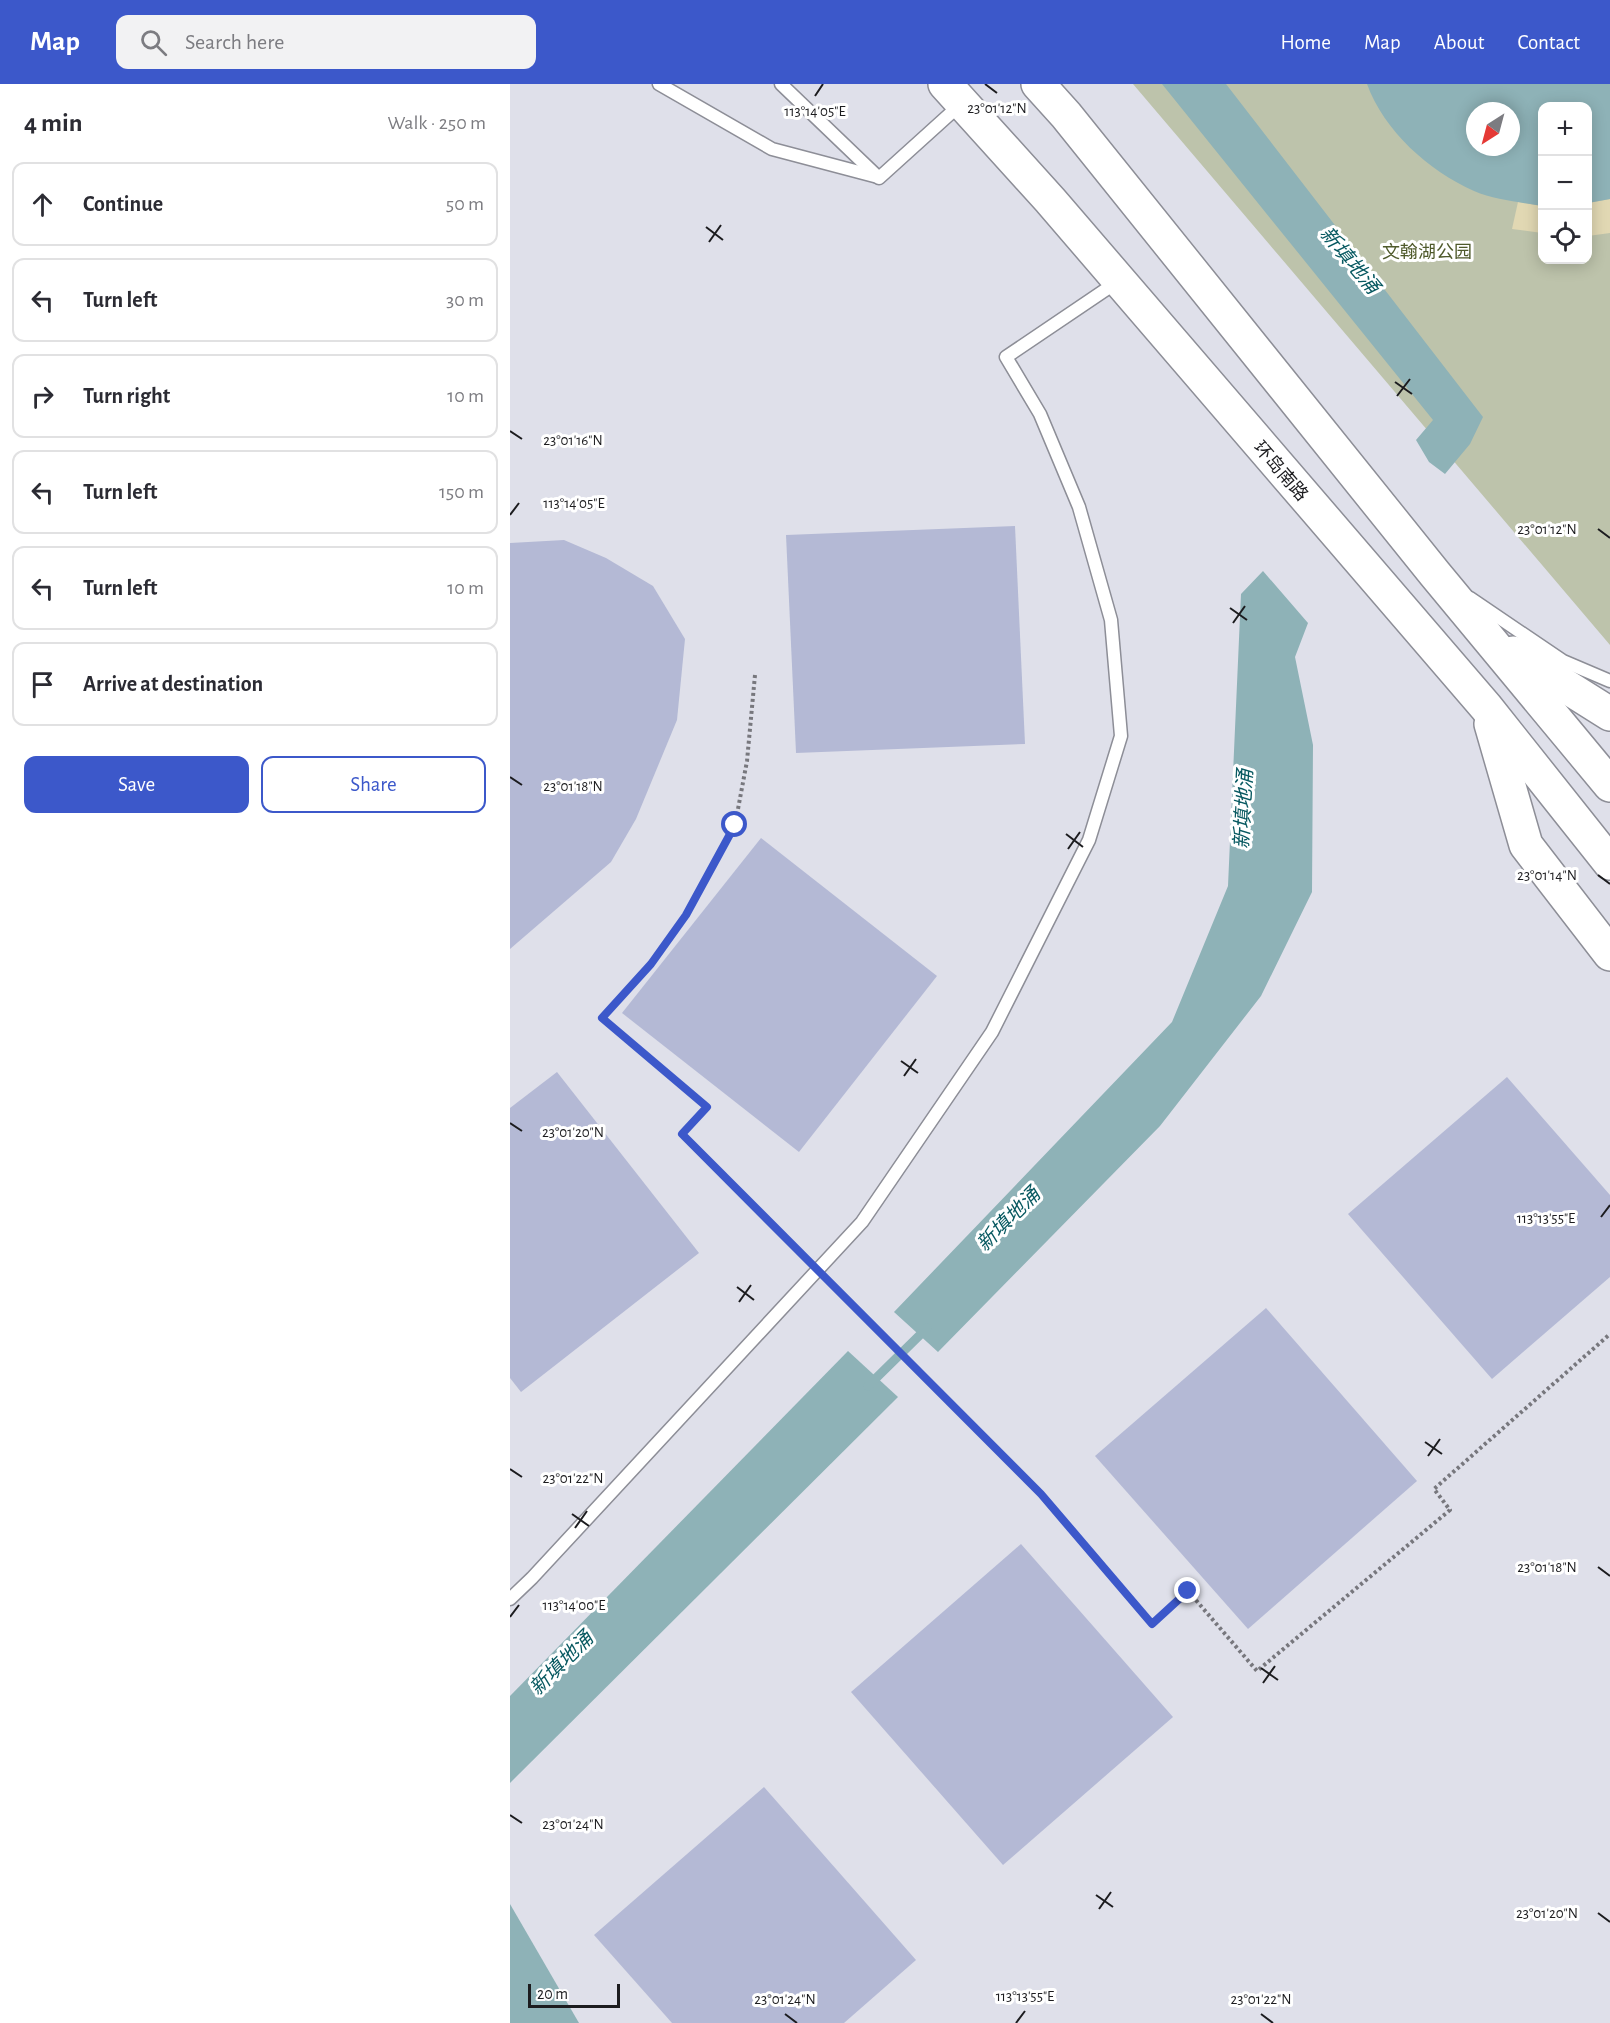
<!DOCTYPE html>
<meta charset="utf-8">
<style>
:root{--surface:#fff;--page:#f2f2f3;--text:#2b2b33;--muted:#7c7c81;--line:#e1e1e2;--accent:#3c58ca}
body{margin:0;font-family:"Alegreya Sans","Noto Sans SC",sans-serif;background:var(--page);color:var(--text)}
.controls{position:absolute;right:18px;top:18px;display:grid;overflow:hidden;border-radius:12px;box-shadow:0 3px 15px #0003}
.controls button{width:54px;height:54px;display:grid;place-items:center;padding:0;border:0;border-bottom:2px solid var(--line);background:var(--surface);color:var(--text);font:30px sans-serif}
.compass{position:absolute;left:956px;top:18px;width:54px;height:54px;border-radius:50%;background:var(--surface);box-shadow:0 3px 15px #0003;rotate:216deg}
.scale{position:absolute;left:18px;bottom:15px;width:92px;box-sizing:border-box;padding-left:6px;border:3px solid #1c1c1f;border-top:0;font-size:16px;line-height:21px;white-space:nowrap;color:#1c1c1f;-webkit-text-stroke:4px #fff;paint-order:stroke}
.stop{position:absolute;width:18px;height:18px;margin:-14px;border:4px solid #3c58ca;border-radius:50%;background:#fff}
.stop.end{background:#3c58ca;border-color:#fff;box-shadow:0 2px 6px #0008}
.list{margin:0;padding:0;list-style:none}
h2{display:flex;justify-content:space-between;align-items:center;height:78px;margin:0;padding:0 24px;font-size:26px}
h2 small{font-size:20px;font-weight:400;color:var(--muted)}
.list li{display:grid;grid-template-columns:39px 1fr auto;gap:18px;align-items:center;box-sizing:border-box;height:84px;margin:0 12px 12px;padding:0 12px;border:2px solid var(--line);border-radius:12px}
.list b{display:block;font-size:22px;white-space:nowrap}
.list em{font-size:20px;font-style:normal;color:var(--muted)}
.actions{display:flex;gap:12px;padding:18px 24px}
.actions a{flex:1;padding:14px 0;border:2px solid var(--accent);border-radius:12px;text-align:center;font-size:21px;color:var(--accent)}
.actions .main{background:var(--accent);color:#fff}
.icon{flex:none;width:33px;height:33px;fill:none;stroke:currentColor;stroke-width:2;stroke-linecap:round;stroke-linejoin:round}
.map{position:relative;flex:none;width:1100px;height:1939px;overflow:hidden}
header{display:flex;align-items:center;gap:36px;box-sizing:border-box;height:84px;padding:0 30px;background:var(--accent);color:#fff}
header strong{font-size:28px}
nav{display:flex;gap:33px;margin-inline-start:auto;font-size:21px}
.search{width:420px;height:54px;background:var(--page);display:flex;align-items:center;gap:15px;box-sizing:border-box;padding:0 21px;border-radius:12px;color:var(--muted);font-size:22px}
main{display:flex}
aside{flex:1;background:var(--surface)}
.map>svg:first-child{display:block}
</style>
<header>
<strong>Map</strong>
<div class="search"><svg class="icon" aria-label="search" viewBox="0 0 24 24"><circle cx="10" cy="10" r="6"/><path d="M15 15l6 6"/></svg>Search here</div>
<nav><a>Home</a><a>Map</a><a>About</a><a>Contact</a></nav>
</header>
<main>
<aside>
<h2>4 min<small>Walk · 250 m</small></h2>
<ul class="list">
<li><svg class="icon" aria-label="ahead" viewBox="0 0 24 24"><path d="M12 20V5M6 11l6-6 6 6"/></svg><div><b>Continue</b></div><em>50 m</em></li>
<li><svg class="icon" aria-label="left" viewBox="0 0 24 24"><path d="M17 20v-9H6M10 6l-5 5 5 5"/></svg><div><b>Turn left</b></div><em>30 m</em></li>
<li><svg class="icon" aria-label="right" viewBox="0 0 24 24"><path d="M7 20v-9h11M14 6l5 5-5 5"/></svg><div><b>Turn right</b></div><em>10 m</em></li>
<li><svg class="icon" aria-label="left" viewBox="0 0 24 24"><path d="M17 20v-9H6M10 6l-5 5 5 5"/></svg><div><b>Turn left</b></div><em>150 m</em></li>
<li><svg class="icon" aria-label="left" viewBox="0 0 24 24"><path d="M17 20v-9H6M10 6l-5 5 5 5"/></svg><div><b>Turn left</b></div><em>10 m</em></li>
<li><svg class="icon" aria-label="arrive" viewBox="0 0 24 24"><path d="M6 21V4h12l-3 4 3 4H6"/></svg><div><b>Arrive at destination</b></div></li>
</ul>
<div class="actions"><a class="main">Save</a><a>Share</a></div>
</aside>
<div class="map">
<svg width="1100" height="1939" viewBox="0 0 1100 1939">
<rect width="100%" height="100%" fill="#dfe0ea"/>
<path fill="#bdc3ab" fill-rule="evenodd" d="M 623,0 L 1100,0 L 1100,561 ZM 1032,22 L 1078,22 L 1078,176 L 1032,176 ZM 965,27 L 1001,27 L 1001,63 L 965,63 Z"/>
<g fill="#e1d8b3">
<path d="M 1100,115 L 1100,149 L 1078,152 L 1078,119 Z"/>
<path d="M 1008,118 L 1032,122 L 1032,149 L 1002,145 Z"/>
</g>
<g fill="#8eb2b7" fill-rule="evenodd">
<path d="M 652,0 L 716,0 L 973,333 L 960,360 L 935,390 L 919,378 L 906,356 L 923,336 Z"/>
<path d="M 857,0 L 1100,0 L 1100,115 L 1078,119 L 1078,22 L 1032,22 L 1032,122 C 1010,118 985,116 964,107 C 919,87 874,47 857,0 ZM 965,27 L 1001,27 L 1001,63 L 965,63 Z"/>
<path d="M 753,487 L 798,539 L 785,573 L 803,661 L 802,808 L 751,912 L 650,1042 L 428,1268 L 384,1228 L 662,938 L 718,802 L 731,510 Z"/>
<path d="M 338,1267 L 388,1313 L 0,1699 L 0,1612 Z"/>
<path d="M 0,1820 L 69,1939 L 0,1939 Z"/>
</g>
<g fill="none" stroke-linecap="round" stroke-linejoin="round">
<path stroke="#8eb2b7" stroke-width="9" d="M 358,1302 L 417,1244"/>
</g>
<g fill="#b4b9d5">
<path d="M 505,442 L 515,660 L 286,669 L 276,451 Z"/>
<path d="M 54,456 L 96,474 L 143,502 L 175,555 L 167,636 L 126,735 L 101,778 L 0,865 L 0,459 Z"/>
<path d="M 251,754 L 427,892 L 289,1068 L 112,929 Z"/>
<path d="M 47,988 L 189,1169 L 11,1308 L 0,1294 L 0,1024 Z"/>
<path d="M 997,993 L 1100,1111 L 1100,1193 L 982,1295 L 838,1130 Z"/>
<path d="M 756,1224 L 907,1397 L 738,1545 L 585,1372 Z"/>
<path d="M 511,1460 L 663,1633 L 493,1781 L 341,1608 Z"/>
<path d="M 254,1703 L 406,1876 L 334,1939 L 162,1939 L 84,1851 Z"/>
</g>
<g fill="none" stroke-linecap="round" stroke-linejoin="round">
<g stroke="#8d8e97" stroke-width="15">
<g id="service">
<path d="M 149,0 L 262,65 L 368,93"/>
<path d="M 271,0 L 369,94 L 452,19"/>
<path d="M 960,514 L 1053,577 L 1100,597"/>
<path d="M 0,1515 L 22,1494 L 352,1138 L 482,948 L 579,756 L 611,652 L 601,536 L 569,423 L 530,330 L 496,273 L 607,198"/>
</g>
</g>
<g stroke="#8d8e97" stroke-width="36">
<g id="secondary">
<path d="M 435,0 L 540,116 L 976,623 L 1100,779"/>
<path d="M 528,0 L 556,31 L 925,490 L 1100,701"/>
<path d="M 1003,569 L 1100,630"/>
<path d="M 981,640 L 1016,761 L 1100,870"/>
</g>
</g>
<use href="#service" stroke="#fff" stroke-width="12"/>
<use href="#secondary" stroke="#fff" stroke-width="33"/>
<path stroke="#77777d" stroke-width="4" stroke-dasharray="3 3" stroke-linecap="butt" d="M 245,591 L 237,677 L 225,741 L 176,832 L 141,880 L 92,934 L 197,1023 L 172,1050 L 531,1410 L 642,1540 L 678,1507 L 747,1587 L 940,1426 L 924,1405 L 1100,1250"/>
</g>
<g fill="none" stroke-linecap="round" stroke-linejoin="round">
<path stroke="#3c58ca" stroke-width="8" d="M 225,741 L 176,831 L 141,880 L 92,934 L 197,1023 L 172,1050 L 531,1410 L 642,1540 L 678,1507"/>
</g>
<path fill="none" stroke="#1c1c1f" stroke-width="2" d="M 475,0 L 487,9M 305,12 L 313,0M 196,143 L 213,156M 199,158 L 211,141M 885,298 L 902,310M 887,312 L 900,295M 0,347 L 12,355M 0,431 L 9,419M 1088,445 L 1100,454M 720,524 L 737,536M 723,539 L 735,522M 0,693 L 12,701M 556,750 L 573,763M 558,765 L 570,748M 1088,791 L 1100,800M 391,977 L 408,989M 394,992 L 406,975M 0,1039 L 12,1047M 1091,1133 L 1100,1121M 227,1203 L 244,1216M 229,1218 L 241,1201M 915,1358 L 932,1370M 918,1372 L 930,1355M 0,1385 L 12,1393M 62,1430 L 79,1442M 65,1444 L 77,1427M 1088,1483 L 1100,1492M 0,1533 L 9,1521M 751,1584 L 768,1596M 753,1599 L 765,1582M 0,1731 L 12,1739M 586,1811 L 603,1823M 589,1825 L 601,1808M 1088,1829 L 1100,1838M 275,1930 L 287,1939M 751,1930 L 763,1939M 506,1939 L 515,1927"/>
<g text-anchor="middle" stroke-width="6" stroke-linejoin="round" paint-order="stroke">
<g font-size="18" fill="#4f5a2b" stroke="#fff">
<text x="917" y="174">文翰湖公园</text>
</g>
<g font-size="18" fill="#1c1c1f" stroke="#fff">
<text transform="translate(771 387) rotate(49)" y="6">环岛南路</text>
</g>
<g font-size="20" font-style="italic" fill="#085961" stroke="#fff">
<text transform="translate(840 176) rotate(50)" y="7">新填地涌</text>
<text transform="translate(733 725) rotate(-87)" y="7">新填地涌</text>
<text transform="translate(498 1135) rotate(-45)" y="7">新填地涌</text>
<text transform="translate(51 1579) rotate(-45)" y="7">新填地涌</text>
</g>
</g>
<g font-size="15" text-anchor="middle" fill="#1c1c1f" stroke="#fff" stroke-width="6" stroke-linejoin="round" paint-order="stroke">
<text x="487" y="29">23°01'12"N</text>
<text x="305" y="32">113°14'05"E</text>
<text x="63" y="361">23°01'16"N</text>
<text x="64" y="424">113°14'05"E</text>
<text x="1037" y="450">23°01'12"N</text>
<text x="63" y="707">23°01'18"N</text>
<text x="1037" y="796">23°01'14"N</text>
<text x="63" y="1053">23°01'20"N</text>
<text x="1036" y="1139">113°13'55"E</text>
<text x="63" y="1399">23°01'22"N</text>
<text x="1037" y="1488">23°01'18"N</text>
<text x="64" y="1526">113°14'00"E</text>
<text x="63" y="1745">23°01'24"N</text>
<text x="1037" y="1834">23°01'20"N</text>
<text x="515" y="1917">113°13'55"E</text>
<text x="275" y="1920">23°01'24"N</text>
<text x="751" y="1920">23°01'22"N</text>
</g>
</svg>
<div class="controls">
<button>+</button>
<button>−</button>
<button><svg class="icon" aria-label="locate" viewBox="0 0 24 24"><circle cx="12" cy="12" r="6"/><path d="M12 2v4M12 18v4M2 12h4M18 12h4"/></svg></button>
</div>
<svg class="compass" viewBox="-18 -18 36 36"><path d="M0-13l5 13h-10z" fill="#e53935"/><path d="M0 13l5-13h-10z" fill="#7c7c81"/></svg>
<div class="scale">20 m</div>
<div class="stop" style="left:225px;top:741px"></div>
<div class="stop end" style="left:678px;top:1507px"></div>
</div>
</main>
